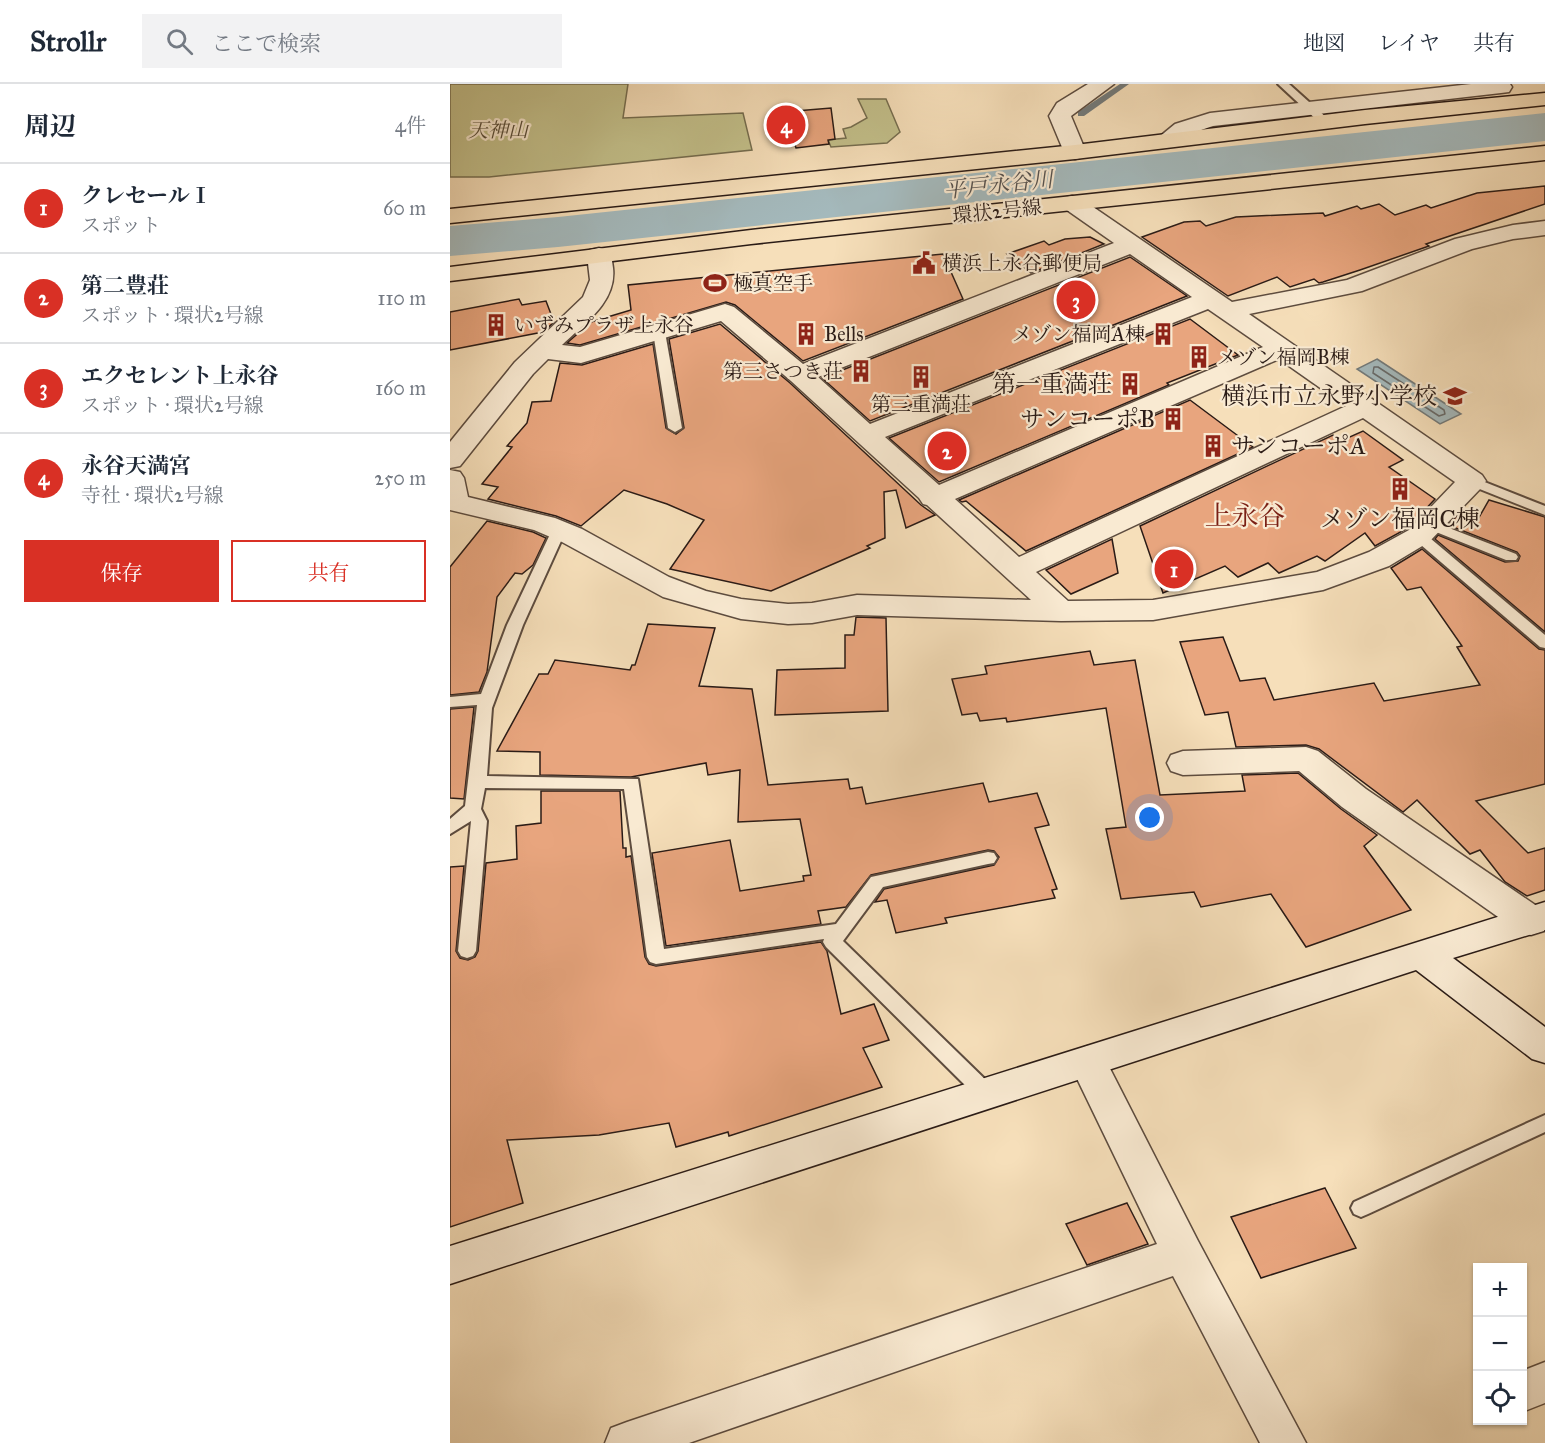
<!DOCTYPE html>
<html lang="ja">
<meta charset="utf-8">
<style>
:root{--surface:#fff;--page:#f2f2f3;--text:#1f2937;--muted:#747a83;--line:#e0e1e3;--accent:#d93025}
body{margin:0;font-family:"IM FELL Great Primer","Noto Serif JP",serif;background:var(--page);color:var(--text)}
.controls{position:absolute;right:18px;bottom:18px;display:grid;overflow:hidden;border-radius:0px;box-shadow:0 2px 4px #0004}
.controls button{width:54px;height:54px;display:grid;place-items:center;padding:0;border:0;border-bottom:2px solid var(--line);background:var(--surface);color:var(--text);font:30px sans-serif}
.you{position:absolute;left:700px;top:734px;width:21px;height:21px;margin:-15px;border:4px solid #fff;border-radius:50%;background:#1a73e8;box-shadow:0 0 0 9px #1a73e833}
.badge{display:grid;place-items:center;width:39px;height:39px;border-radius:50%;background:var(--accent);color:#fff;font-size:20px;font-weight:700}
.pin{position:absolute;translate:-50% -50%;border:3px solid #fff;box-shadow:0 2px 6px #0006}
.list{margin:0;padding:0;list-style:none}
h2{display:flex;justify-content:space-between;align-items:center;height:78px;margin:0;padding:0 24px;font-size:26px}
h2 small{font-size:20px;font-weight:400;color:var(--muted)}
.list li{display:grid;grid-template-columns:39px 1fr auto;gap:18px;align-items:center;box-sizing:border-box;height:90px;padding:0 24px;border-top:2px solid var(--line)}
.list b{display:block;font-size:22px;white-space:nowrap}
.list p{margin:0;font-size:20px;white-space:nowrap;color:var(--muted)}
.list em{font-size:20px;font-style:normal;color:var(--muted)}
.actions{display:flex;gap:12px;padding:18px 24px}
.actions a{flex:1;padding:14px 0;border:2px solid var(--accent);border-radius:0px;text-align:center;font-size:21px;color:var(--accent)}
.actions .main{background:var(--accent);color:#fff}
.icon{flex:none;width:33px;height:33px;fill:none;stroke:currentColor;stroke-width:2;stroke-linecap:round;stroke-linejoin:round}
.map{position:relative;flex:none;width:1095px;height:1359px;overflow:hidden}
header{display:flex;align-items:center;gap:36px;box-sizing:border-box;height:84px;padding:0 30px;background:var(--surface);border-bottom:2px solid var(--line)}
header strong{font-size:28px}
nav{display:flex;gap:33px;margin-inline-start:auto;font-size:21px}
.search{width:420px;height:54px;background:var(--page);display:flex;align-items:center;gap:15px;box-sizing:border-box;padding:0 21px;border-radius:0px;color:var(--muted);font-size:22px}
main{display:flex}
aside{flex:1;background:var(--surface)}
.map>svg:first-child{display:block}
</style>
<header>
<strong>Strollr</strong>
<div class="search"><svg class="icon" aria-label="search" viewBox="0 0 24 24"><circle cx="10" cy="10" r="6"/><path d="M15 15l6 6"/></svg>ここで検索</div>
<nav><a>地図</a><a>レイヤ</a><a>共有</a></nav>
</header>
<main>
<aside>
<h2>周辺<small>4件</small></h2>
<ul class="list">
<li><span class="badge">1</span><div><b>クレセールⅠ</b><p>スポット</p></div><em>60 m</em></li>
<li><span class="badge">2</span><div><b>第二豊荘</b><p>スポット · 環状2号線</p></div><em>110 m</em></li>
<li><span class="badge">3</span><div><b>エクセレント上永谷</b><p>スポット · 環状2号線</p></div><em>160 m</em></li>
<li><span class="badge">4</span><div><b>永谷天満宮</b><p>寺社 · 環状2号線</p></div><em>250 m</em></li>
</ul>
<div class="actions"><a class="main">保存</a><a>共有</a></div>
</aside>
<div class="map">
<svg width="1095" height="1359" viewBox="0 0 1095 1359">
<rect width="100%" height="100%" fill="#f6dfba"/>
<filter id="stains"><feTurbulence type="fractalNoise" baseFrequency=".00333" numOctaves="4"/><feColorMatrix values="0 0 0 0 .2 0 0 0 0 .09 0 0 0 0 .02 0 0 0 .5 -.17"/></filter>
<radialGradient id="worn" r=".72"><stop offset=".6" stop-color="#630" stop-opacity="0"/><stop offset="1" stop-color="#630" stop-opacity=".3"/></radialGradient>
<g fill="#c3c08b" stroke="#766e50" stroke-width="1.5">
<path d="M 0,0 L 178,0 L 173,34 L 293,29 L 302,66 L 39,93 L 0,93 Z"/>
<path d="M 408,15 L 436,15 L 450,48 L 437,59 L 381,63 L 378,56 L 396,54 L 393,45 L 401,43 L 417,34 Z"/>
</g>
<path fill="#a4b9bc" stroke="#737a7a" stroke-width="1.5" d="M 927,275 L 1011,330 L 990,340 L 907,285 Z"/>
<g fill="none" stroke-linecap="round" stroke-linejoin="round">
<path stroke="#676a69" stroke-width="1.5" d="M 924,283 L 928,283 L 994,326 L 995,330 L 989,332 L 923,289 Z"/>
<path fill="#737a7a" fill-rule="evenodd" d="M 670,0 L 679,0 L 634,32 L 628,32 L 628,28 Z"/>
<path fill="#a4b9bc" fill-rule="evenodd" d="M 1095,29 L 1095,57 L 108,163 L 0,172 L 0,142 L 108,133 Z"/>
</g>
<g fill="#e8a57e" stroke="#2a1b16" stroke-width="1.5">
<path d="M 381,24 L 385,55 L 378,56 L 379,60 L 346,64 L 334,28 Z"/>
<path d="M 1095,102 L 1095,120 L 976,160 L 979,162 L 910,186 L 873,198 L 869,199 L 864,195 L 840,203 L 827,193 L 778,212 L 692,153 L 734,138 L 750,137 L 756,142 L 786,133 L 873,129 L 875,132 L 907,122 L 911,125 L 929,120 L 945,131 L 976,121 L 981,124 L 1027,109 Z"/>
<path d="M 640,153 L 654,160 L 581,189 L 557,170 L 594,157 L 599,161 L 615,155 Z"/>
<path d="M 493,170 L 513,215 L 353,277 L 285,221 L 276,218 L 130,261 L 117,259 L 141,238 L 181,226 L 178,201 Z"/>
<path d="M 680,173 L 737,212 L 420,337 L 372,294 Z"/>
<path d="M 69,215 L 72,221 L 96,217 L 104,238 L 93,248 L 0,266 L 0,228 Z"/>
<path d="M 740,235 L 788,271 L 717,299 L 719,301 L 489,398 L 439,354 Z"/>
<path d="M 270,240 L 340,299 L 471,421 L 485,431 L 456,444 L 446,406 L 434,408 L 435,454 L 417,462 L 420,464 L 321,507 L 220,485 L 254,436 L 217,420 L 174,406 L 131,442 L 106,432 L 38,415 L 48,403 L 32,400 L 62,363 L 57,362 L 77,339 L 82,318 L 101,317 L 110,279 L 132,281 L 203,260 L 216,344 L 226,350 L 234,344 L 219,255 Z"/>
<path d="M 740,316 L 803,363 L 576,467 L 516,417 L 512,418 L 509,416 Z"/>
<path d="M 913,347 L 953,376 L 939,383 L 985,415 L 958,444 L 925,462 L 915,449 L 875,477 L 867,472 L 829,489 L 818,479 L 788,493 L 775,482 L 713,509 L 690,442 L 883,351 L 891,357 Z"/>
<path d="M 1039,416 L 1095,433 L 1095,548 L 985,455 L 988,451 L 1055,478 L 1068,477 L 1070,472 L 1067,468 L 998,441 L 1008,431 L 1024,442 Z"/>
<path d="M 37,437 L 83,448 L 96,454 L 83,481 L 72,490 L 65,489 L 47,513 L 37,588 L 29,608 L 0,611 L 0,483 Z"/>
<path d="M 662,455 L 668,489 L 621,510 L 596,486 Z"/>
<path d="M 972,465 L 1089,565 L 1095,566 L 1095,700 L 1026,717 L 1078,769 L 1095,764 L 1095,806 L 1077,812 L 1055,798 L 1030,766 L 1020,770 L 967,716 L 953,728 L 869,665 L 856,661 L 786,663 L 778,628 L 755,631 L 730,558 L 773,553 L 790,597 L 815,594 L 824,616 L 924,599 L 934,617 L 1030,601 L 1007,563 L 1012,562 L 971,503 L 957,506 L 941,484 Z"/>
<path d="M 406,533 L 436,534 L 438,627 L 325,631 L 327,586 L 395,584 L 395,551 L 404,551 Z"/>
<path d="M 198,540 L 265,544 L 249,602 L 302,605 L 318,701 L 398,695 L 400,705 L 412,703 L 416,720 L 533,699 L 539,718 L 587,709 L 599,741 L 585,744 L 607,805 L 602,806 L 605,814 L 495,834 L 497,839 L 446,849 L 437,816 L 425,818 L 434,805 L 544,781 L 549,773 L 544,767 L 538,766 L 421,791 L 396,823 L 368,827 L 371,840 L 216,862 L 202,769 L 280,756 L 290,807 L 354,797 L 353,792 L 361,791 L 350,735 L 288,738 L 290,686 L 258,691 L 256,679 L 181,693 L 90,691 L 90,668 L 47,667 L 89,590 L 98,590 L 105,576 L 180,586 L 182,581 L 185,581 Z"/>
<path d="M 640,567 L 644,581 L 685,576 L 710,711 L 795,707 L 792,691 L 848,689 L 891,725 L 927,751 L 914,762 L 961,826 L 856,863 L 821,810 L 751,823 L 744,808 L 671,815 L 656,745 L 676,743 L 656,624 L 557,638 L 556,634 L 530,637 L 527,629 L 512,631 L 502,595 L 537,590 L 535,582 Z"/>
<path d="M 24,623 L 14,715 L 0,714 L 0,625 Z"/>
<path d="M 91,707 L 170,707 L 173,764 L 176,764 L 176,773 L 181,772 L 195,873 L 199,880 L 206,882 L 371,858 L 377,867 L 391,930 L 424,920 L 439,956 L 413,964 L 432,1003 L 279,1052 L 278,1048 L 226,1063 L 219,1039 L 149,1051 L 57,1056 L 73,1119 L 0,1143 L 0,783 L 14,782 L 6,867 L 10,874 L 18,876 L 25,873 L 28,867 L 36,779 L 67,775 L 66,742 L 91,739 Z"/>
<path d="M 875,1104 L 906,1164 L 811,1194 L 781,1133 Z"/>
<path d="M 677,1119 L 698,1160 L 637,1181 L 616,1140 Z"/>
</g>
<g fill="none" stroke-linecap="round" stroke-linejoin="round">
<g stroke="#5d4c3f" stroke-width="4">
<g id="lane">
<path d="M 828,0 L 839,0 L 878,35 L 878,39 L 870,39 Z"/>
<path d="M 209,244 L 215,248 L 232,344 L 225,348 L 218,344 L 203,248 Z"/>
<path d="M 1022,393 L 1095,422 L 1095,431 L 1017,400 L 1015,397 L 1017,394 Z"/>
<path d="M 981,437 L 1066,470 L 1068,473 L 1066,476 L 1056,476 L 976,444 L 974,441 L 976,438 Z"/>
<path d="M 109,441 L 116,446 L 73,541 L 42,624 L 37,692 L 188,695 L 214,865 L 386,840 L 421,793 L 538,768 L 544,769 L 547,774 L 544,779 L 538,780 L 433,803 L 393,857 L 544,1004 L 547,1010 L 544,1016 L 537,1018 L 530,1016 L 376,863 L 373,858 L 374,855 L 206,880 L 200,878 L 197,873 L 174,705 L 35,704 L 31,725 L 37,737 L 26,867 L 23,872 L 17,874 L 11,872 L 8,867 L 21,737 L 0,750 L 0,735 L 15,722 L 27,621 L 0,623 L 0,613 L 31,610 L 57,541 L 102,446 Z"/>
<path d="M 969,447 L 974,449 L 1095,551 L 1095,564 L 1090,563 L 964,455 L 962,452 Z"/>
<path d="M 1095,1031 L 1095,1048 L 918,1130 L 911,1133 L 904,1130 L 901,1124 L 904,1118 Z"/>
</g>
</g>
<g stroke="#5d4c3f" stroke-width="3">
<g id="street">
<path d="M 638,0 L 664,0 L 621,32 L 636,68 L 633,73 L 625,75 L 617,73 L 614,68 L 599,32 L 607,19 Z"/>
<path d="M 1021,0 L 1060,0 L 1062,3 L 1059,8 L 1051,9 L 763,42 C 757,44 750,46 743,49 C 729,55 723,67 706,63 L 703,58 L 725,40 L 760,29 Z"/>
<path d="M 622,112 L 630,114 L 782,218 L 897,196 L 1005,155 L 1063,141 L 1095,137 L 1095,151 L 1063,155 L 1022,165 L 912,207 L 799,230 L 1032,391 L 1036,397 L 1032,403 L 979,458 L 939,482 L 873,506 L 703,536 L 611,537 L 407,531 L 362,539 L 338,540 L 291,535 L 213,513 L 112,458 L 84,446 L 0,426 L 0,386 L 10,388 L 14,394 L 18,413 L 105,434 L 132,445 L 219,493 L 256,507 L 291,515 L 338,520 L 362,519 L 407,511 L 581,516 L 477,421 L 473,420 L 469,414 L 341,297 L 271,237 L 131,279 L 98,275 L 83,290 L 10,382 L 0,384 L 0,358 L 65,278 L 133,213 L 140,196 L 137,171 L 140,166 L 149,164 L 158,166 C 162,172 162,177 163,184 C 167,218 134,240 112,261 L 130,263 L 275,220 L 284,223 L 353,280 L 664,159 L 614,124 L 610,119 L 614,114 ZM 680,170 L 742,213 L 420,340 L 368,293 ZM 758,225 L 813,263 L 489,401 L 435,353 ZM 829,275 L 896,322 L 569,473 L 505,415 ZM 913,334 L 1005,398 L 959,446 L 919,468 L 867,488 L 703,516 L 618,517 L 586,488 Z"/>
<path d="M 856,663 L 868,667 L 916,705 L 1094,827 L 1094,847 L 1081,851 L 1068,847 L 892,723 L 849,687 L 733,691 L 721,687 L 717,679 L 721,671 L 733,667 Z"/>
<path d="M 638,962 L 651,967 L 748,1157 L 856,1359 L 810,1359 L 723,1192 L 239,1359 L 155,1359 L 161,1344 L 177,1338 L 707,1160 L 619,978 L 625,967 Z"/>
<path d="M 1095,1278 L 1095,1319 L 1072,1328 L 1072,1287 Z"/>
</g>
</g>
<g stroke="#2a1b16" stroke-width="3">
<path id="secondary" d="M 1095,818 L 1095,846 L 1003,874 L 1095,943 L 1095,979 L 1082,975 L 966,886 L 0,1200 L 0,1162 Z"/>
</g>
<g stroke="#2a1b16" stroke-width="3">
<g id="primary">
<path d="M 1095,9 L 1095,21 L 915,40 L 625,75 L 0,139 L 0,125 L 625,61 L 915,26 Z"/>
<path d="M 1095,62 L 1095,76 L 301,160 L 0,197 L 0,183 L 301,146 Z"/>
</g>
</g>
<use href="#lane" fill="#f9ead2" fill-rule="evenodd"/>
<use href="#street" fill="#f9ead2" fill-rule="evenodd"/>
<use href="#secondary" fill="#f9ead2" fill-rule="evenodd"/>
<use href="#primary" fill="#f6dfba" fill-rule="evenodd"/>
</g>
<defs>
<g id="civic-bare" transform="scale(1.8)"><path d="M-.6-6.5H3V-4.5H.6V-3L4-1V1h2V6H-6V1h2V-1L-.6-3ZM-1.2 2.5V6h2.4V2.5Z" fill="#8f2418" stroke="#f9ead2" stroke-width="2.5" paint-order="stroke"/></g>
<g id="stadium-bare" transform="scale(1.8)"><path d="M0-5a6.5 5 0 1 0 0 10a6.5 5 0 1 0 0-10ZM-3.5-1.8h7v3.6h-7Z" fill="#8f2418" stroke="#f9ead2" stroke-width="2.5" paint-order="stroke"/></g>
<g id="building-bare" transform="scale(1.8)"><path d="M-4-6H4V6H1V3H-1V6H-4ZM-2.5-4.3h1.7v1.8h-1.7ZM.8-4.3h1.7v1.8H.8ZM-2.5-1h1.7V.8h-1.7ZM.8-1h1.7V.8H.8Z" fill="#8f2418" stroke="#f9ead2" stroke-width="2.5" paint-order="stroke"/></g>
<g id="school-bare" transform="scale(1.8)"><path d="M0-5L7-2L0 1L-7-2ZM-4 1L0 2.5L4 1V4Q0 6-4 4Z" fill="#8f2418" stroke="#f9ead2" stroke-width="2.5" paint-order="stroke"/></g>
</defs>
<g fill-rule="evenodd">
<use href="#civic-bare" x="474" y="179"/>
<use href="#stadium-bare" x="265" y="199"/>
<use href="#building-bare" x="46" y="241"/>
<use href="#building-bare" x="356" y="250"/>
<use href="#building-bare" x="713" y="250"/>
<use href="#building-bare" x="749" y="273"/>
<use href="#building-bare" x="411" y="287"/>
<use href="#building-bare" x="471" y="293"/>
<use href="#building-bare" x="680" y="300"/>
<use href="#school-bare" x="1005" y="312"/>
<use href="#building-bare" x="723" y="335"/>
<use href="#building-bare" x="763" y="362"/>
<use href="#building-bare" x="950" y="405"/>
</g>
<g text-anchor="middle" stroke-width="4.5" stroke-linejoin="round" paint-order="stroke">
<g font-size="20" font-style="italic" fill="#584d39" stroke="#f9ead2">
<text x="48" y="53">天神山</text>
</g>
<g font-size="20" fill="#2a1b16" stroke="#f9ead2">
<text transform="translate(547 127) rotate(-6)" y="7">環状2号線</text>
</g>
<g font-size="20" fill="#2a1b16" stroke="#f9ead2" text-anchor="start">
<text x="492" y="186">横浜上永谷郵便局</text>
<text x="283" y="206">極真空手</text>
<text x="64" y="248">いずみプラザ上永谷</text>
<text x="374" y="257">Bells</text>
<text x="695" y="257" text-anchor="end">メゾン福岡A棟</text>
<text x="767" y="280">メゾン福岡B棟</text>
<text x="393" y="294" text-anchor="end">第三さつき荘</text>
<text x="471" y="327" text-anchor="middle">第三重満荘</text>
</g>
<g font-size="22" font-style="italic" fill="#555250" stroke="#f9ead2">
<text transform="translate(548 100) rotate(-6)" y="8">平戸永谷川</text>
</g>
<g font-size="24" fill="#2a1b16" stroke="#f9ead2" text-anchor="end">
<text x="662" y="308">第一重満荘</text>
<text x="987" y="320">横浜市立永野小学校</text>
<text x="705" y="343">サンコーポB</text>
<text x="781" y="370" text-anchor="start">サンコーポA</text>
<text x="950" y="443" text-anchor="middle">メゾン福岡C棟</text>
</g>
<g font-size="27" fill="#7a1f14" stroke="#f9ead2">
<text x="795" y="441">上永谷</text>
</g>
</g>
<rect width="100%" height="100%" filter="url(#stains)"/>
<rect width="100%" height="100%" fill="url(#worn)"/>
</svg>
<div class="controls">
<button>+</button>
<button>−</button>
<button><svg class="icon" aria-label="locate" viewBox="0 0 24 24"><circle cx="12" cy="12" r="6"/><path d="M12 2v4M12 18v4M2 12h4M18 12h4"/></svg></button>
</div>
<div class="you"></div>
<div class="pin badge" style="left:724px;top:485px">1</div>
<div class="pin badge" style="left:497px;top:367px">2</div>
<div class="pin badge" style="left:626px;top:216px">3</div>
<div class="pin badge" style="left:336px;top:41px">4</div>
</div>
</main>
